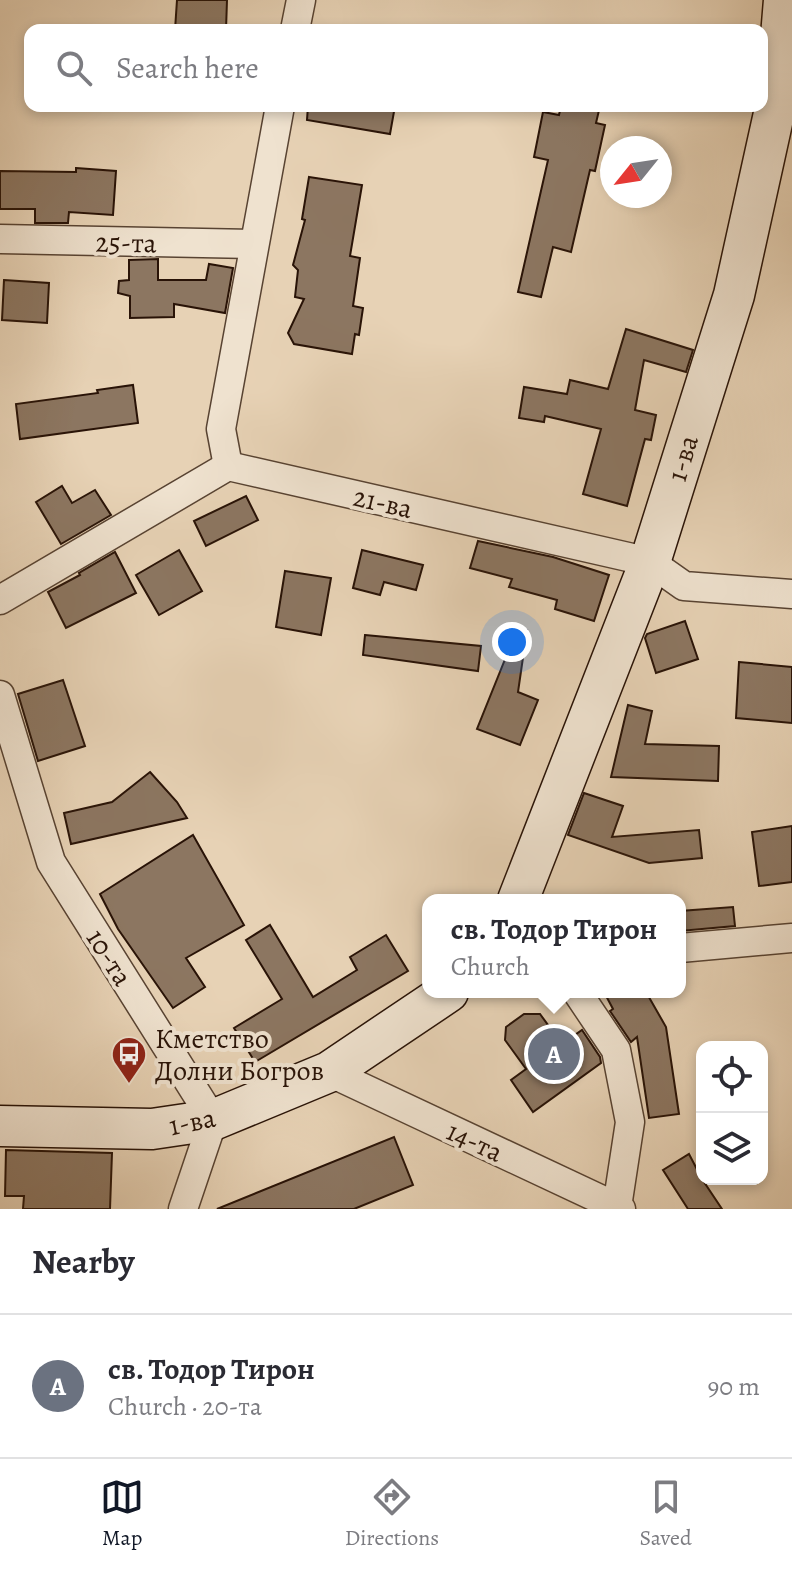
<!DOCTYPE html>
<meta charset="utf-8">
<style>
:root{--surface:#fff;--page:#f7f7f7;--text:#2b2b33;--muted:#7c7c81;--line:#e1e1e2;--accent:#111827}
body{margin:0;font-family:Alegreya,serif;background:var(--page);color:var(--text)}
.controls{position:absolute;right:24px;bottom:24px;display:grid;overflow:hidden;border-radius:16px;box-shadow:0 4px 12px #0003}
.controls button{width:72px;height:72px;display:grid;place-items:center;padding:0;border:0;border-bottom:2px solid var(--line);background:var(--surface);color:var(--text);font:40px sans-serif}
.compass{position:absolute;left:600px;top:136px;width:72px;height:72px;border-radius:50%;background:var(--surface);box-shadow:0 4px 12px #0003;rotate:240deg}
.you{position:absolute;left:512px;top:642px;width:28px;height:28px;margin:-20px;border:6px solid #fff;border-radius:50%;background:#1a73e8;box-shadow:0 0 0 12px #1a73e833}
.badge{display:grid;place-items:center;width:52px;height:52px;border-radius:50%;background:var(--accent);color:#fff;font-size:26px;font-weight:700}
.pin{position:absolute;translate:-50% -50%;border:4px solid #fff;box-shadow:0 2px 8px #0006}
.popup{position:absolute;left:422px;top:894px;width:264px;height:104px;box-sizing:border-box;display:grid;place-content:center;border-radius:16px;background:var(--surface);filter:drop-shadow(0 2px 6px #0005);font-size:26px;white-space:nowrap;color:var(--muted)}
.popup b{font-size:30px;color:var(--text)}
.popup::after{content:'';position:absolute;left:50%;top:100%;margin-left:-16px;border:16px solid transparent;border-top-color:var(--surface)}
.list{margin:0;padding:0;list-style:none}
h2{display:flex;justify-content:space-between;align-items:center;height:104px;margin:0;padding:0 32px;font-size:34px}
h2 small{font-size:26px;font-weight:400;color:var(--muted)}
.list li{display:grid;grid-template-columns:52px 1fr auto;gap:24px;align-items:center;box-sizing:border-box;height:144px;padding:0 32px;border-top:2px solid var(--line)}
.list b{display:block;font-size:30px;white-space:nowrap}
.list p{margin:0;font-size:26px;white-space:nowrap;color:var(--muted)}
.list em{font-size:26px;font-style:normal;color:var(--muted)}
.icon{flex:none;width:44px;height:44px;fill:none;stroke:currentColor;stroke-width:2;stroke-linecap:round;stroke-linejoin:round}
.map{position:relative;flex:none;width:792px;height:1209px;overflow:hidden}
.search{position:absolute;background:var(--surface);box-shadow:0 4px 12px #0003;left:24px;right:24px;top:24px;height:88px;display:flex;align-items:center;gap:20px;box-sizing:border-box;padding:0 28px;border-radius:16px;color:var(--muted);font-size:30px}
.sheet{height:248px;background:var(--surface)}
nav{display:flex;justify-content:space-around;align-items:center;box-sizing:border-box;height:112px;border-top:2px solid var(--line);background:var(--surface);font-size:22px;color:var(--muted)}
nav a{display:grid;justify-items:center;gap:4px}
nav .on{color:var(--accent)}
.map>svg:first-child{display:block}
</style>
<div class="map">
<svg width="792" height="1209" viewBox="0 0 792 1209">
<rect width="100%" height="100%" fill="#e7d2b5"/>
<filter id="stains"><feTurbulence type="fractalNoise" baseFrequency=".0025" numOctaves="4"/><feColorMatrix values="0 0 0 0 .2 0 0 0 0 .09 0 0 0 0 .02 0 0 0 .5 -.17"/></filter>
<radialGradient id="worn" r=".72"><stop offset=".6" stop-color="#630" stop-opacity="0"/><stop offset="1" stop-color="#630" stop-opacity=".3"/></radialGradient>
<g fill="#8c7661" stroke="#291307" stroke-width="2">
<path d="M 177,0 L 227,0 L 226,30 L 175,30 Z"/>
<path d="M 308,106 L 395,106 L 390,134 L 307,120 Z"/>
<path d="M 561,106 L 600,106 L 596,123 L 605,125 L 595,171 L 590,170 L 571,252 L 553,247 L 541,297 L 518,292 L 548,160 L 534,157 L 543,112 L 559,115 Z"/>
<path d="M 76,168 L 116,171 L 113,215 L 69,212 L 68,223 L 35,223 L 35,209 L 0,209 L 0,171 L 76,172 Z"/>
<path d="M 309,177 L 362,185 L 350,256 L 360,258 L 353,306 L 363,308 L 359,335 L 355,334 L 352,354 L 294,344 L 288,333 L 304,299 L 295,297 L 298,270 L 293,265 L 305,220 L 302,219 Z"/>
<path d="M 158,259 L 158,280 L 206,280 L 209,264 L 233,268 L 225,313 L 174,304 L 174,317 L 130,318 L 130,296 L 118,293 L 119,281 L 129,280 L 129,260 Z"/>
<path d="M 4,280 L 49,283 L 47,323 L 2,320 Z"/>
<path d="M 626,329 L 693,350 L 686,372 L 644,360 L 635,410 L 656,415 L 651,440 L 645,439 L 627,506 L 583,494 L 601,429 L 545,416 L 544,422 L 519,418 L 524,387 L 567,394 L 570,380 L 608,389 Z"/>
<path d="M 133,385 L 138,423 L 20,439 L 16,404 L 98,393 L 97,390 Z"/>
<path d="M 62,486 L 72,503 L 95,490 L 111,515 L 61,544 L 36,502 Z"/>
<path d="M 246,496 L 258,520 L 206,546 L 194,521 Z"/>
<path d="M 478,541 L 553,557 L 609,575 L 594,621 L 555,609 L 557,600 L 509,587 L 512,579 L 470,568 Z"/>
<path d="M 179,550 L 202,591 L 159,615 L 136,575 Z"/>
<path d="M 362,550 L 423,565 L 416,590 L 384,582 L 380,595 L 353,588 Z"/>
<path d="M 115,552 L 136,593 L 66,628 L 48,592 L 80,575 L 79,573 Z"/>
<path d="M 285,571 L 331,578 L 321,635 L 276,627 Z"/>
<path d="M 685,621 L 698,659 L 656,673 L 645,638 L 647,634 Z"/>
<path d="M 518,627 L 527,630 L 518,692 L 538,700 L 520,745 L 477,729 Z"/>
<path d="M 365,635 L 481,646 L 478,671 L 363,655 Z"/>
<path d="M 739,662 L 792,667 L 792,723 L 736,718 Z"/>
<path d="M 63,680 L 85,746 L 38,761 L 18,694 Z"/>
<path d="M 628,705 L 652,711 L 645,744 L 719,746 L 718,781 L 611,777 Z"/>
<path d="M 150,772 L 177,802 L 187,818 L 71,844 L 64,813 L 112,802 Z"/>
<path d="M 584,793 L 623,806 L 612,837 L 699,830 L 702,858 L 649,863 L 568,835 Z"/>
<path d="M 792,826 L 792,882 L 759,886 L 752,832 Z"/>
<path d="M 193,835 L 244,925 L 186,958 L 205,987 L 173,1008 L 118,929 L 100,894 Z"/>
<path d="M 733,907 L 735,926 L 680,931 L 680,911 Z"/>
<path d="M 270,925 L 313,997 L 357,970 L 350,957 L 386,935 L 408,971 L 255,1062 L 234,1028 L 282,999 L 246,940 Z"/>
<path d="M 604,992 L 646,992 L 666,1027 L 679,1114 L 649,1118 L 637,1037 L 631,1042 L 610,1011 L 613,1009 Z"/>
<path d="M 524,1014 L 540,1014 L 562,1044 L 582,1030 L 600,1057 L 601,1063 L 533,1112 L 511,1080 L 526,1069 L 505,1040 L 506,1027 Z"/>
<path d="M 394,1137 L 413,1185 L 354,1209 L 217,1209 Z"/>
<path d="M 6,1150 L 112,1153 L 110,1209 L 23,1209 L 24,1196 L 5,1196 Z"/>
<path d="M 689,1154 L 702,1179 L 722,1209 L 688,1209 L 663,1170 Z"/>
</g>
<g fill="none" stroke-linecap="round" stroke-linejoin="round">
<g stroke="#584332" stroke-width="31">
<g id="street">
<path d="M 295,30 L 301,0"/>
<path d="M 0,239 L 253,244"/>
<path d="M 228,466 L 221,429 L 280,106"/>
<path d="M 0,600 L 228,466 L 650,562 L 684,586 L 792,594"/>
<path d="M 0,695 L 51,862 L 213,1120 L 183,1209"/>
<path d="M 680,948 L 792,938"/>
<path d="M 577,992 L 616,1050 L 630,1122 L 617,1207"/>
<path d="M 329,1072 L 621,1209"/>
</g>
</g>
<g stroke="#291307" stroke-width="43">
<g id="secondary">
<path d="M 518,900 L 650,562 L 734,295 L 775,109 L 784,0"/>
<path d="M 0,1126 L 152,1129 L 213,1120 L 329,1072 L 448,992"/>
</g>
</g>
<use href="#street" stroke="#efe2cf" stroke-width="28"/>
<use href="#secondary" stroke="#efe2cf" stroke-width="40"/>
</g>
<defs>
<g id="bus-pin" transform="scale(1.8)"><path d="M0 17L-7.5 6A9.5 9.5 0 1 1 7.5 6Z" fill="#8f2418" stroke="#efe2cf"/><path d="M-5-6H5V4H4V6H2V4H-2V6H-4V4H-5ZM-3.5-4V0h7V-4ZM-3.5 1.2v1.5H-2V1.2ZM2 1.2v1.5H3.5V1.2Z" fill="#fff"/></g>
</defs>
<g fill-rule="evenodd">
<use href="#bus-pin" x="129" y="1054"/>
</g>
<g text-anchor="middle" stroke-width="8" stroke-linejoin="round" paint-order="stroke">
<g font-size="28" fill="#291307" stroke="#efe2cf">
<text transform="translate(126 242) rotate(1)" y="10">25-та</text>
<text transform="translate(682 458) rotate(-73)" y="10">1-ва</text>
<text transform="translate(383 502) rotate(13)" y="10">21-ва</text>
<text transform="translate(110 957) rotate(58)" y="10">10-та</text>
<text transform="translate(192 1121) rotate(-12)" y="10">1-ва</text>
<text transform="translate(475 1141) rotate(25)" y="10">14-та</text>
</g>
<g font-size="28" fill="#291307" stroke="#efe2cf" text-anchor="start">
<text x="155" y="1048">Кметство<tspan x="155" dy="32">Долни Богров</tspan></text>
</g>
</g>
<rect width="100%" height="100%" filter="url(#stains)"/>
<rect width="100%" height="100%" fill="url(#worn)"/>
</svg>
<div class="controls">
<button><svg class="icon" aria-label="locate" viewBox="0 0 24 24"><circle cx="12" cy="12" r="6"/><path d="M12 2v4M12 18v4M2 12h4M18 12h4"/></svg></button>
<button><svg class="icon" aria-label="layers" viewBox="0 0 24 24"><path d="M12 4l9 5-9 5-9-5zM3 14l9 5 9-5"/></svg></button>
</div>
<svg class="compass" viewBox="-18 -18 36 36"><path d="M0-13l5 13h-10z" fill="#e53935"/><path d="M0 13l5-13h-10z" fill="#7c7c81"/></svg>
<div class="you"></div>
<div class="pin badge" style="left:554px;top:1054px;background:#6b7280">A</div>
<div class="popup"><b>св. Тодор Тирон</b>Church</div>
<div class="search"><svg class="icon" aria-label="search" viewBox="0 0 24 24"><circle cx="10" cy="10" r="6"/><path d="M15 15l6 6"/></svg>Search here</div>
</div>
<section class="sheet">
<h2>Nearby<small></small></h2>
<ul class="list">
<li><span class="badge" style="background:#6b7280">A</span><div><b>св. Тодор Тирон</b><p>Church · 20-та</p></div><em>90 m</em></li>
</ul>
</section>
<nav>
<a class="on"><svg class="icon" aria-label="map" viewBox="0 0 24 24"><path d="M3 6l6-2 6 2 6-2v14l-6 2-6-2-6 2zM9 4v14M15 6v14"/></svg>Map</a>
<a><svg class="icon" aria-label="directions" viewBox="0 0 24 24"><path d="M12 3l9 9-9 9-9-9zM9 14v-3h6M13 9l2 2-2 2"/></svg>Directions</a>
<a><svg class="icon" aria-label="saved" viewBox="0 0 24 24"><path d="M7 4h10v16l-5-4-5 4z"/></svg>Saved</a>
</nav>
